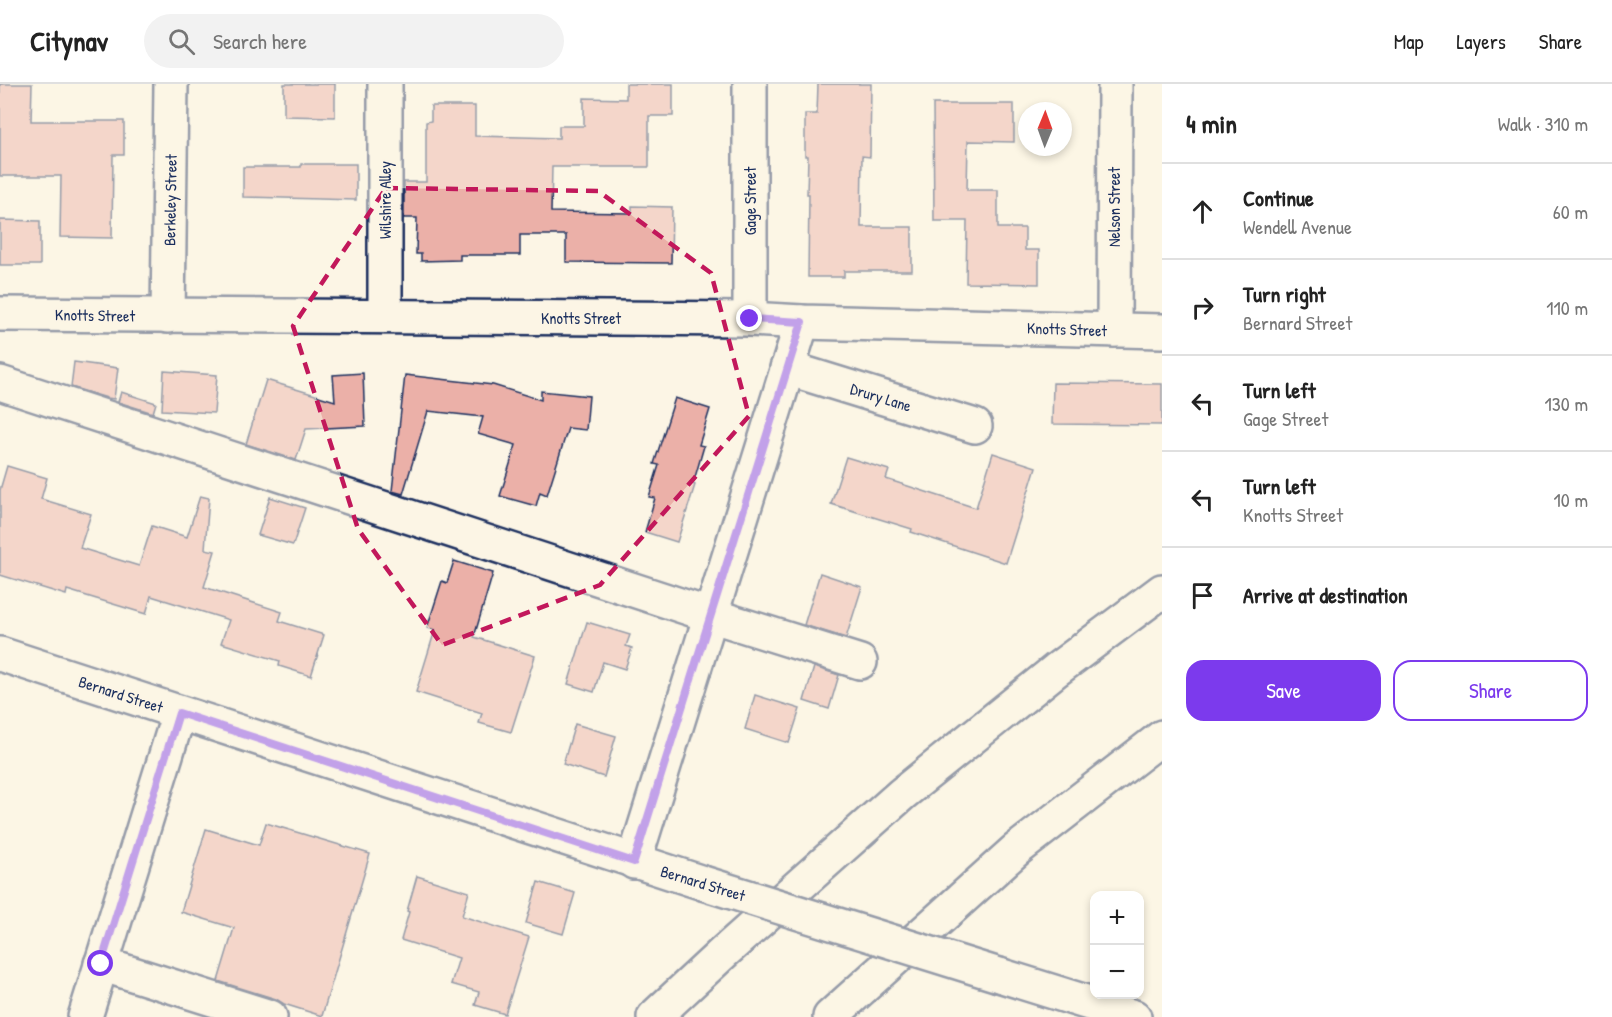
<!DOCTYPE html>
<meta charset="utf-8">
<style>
:root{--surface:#fff;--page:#f2f2f2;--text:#222;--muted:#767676;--line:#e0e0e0;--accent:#7c3aed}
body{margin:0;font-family:"Patrick Hand",sans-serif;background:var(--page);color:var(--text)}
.controls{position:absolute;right:18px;bottom:18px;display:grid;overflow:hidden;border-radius:12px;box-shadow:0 3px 9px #0003}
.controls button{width:54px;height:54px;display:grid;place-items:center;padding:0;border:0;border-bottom:2px solid var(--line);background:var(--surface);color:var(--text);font:30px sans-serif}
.compass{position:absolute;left:1018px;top:18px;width:54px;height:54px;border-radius:50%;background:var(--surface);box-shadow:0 3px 9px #0003;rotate:1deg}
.stop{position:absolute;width:18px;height:18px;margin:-14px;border:4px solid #7c3aed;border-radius:50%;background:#fff}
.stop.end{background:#7c3aed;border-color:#fff;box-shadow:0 2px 6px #0008}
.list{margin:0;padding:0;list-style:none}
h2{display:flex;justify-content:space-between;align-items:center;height:78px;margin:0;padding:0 24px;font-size:26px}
h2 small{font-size:20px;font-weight:400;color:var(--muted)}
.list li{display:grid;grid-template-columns:39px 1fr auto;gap:18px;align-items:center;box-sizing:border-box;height:96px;padding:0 24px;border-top:2px solid var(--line)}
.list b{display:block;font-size:22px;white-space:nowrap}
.list p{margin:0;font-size:20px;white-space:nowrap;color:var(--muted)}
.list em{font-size:20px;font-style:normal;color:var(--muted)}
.actions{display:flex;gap:12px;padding:18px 24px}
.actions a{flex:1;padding:14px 0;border:2px solid var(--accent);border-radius:18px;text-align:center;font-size:21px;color:var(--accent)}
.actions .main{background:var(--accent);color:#fff}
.icon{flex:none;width:33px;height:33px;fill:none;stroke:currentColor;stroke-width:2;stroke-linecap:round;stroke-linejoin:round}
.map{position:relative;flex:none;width:1162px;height:933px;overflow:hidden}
header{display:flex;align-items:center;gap:36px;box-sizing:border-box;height:84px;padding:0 30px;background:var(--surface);border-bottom:2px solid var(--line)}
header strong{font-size:28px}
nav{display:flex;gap:33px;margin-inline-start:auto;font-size:21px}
.search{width:420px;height:54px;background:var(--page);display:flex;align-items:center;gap:15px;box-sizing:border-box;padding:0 21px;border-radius:33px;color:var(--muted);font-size:22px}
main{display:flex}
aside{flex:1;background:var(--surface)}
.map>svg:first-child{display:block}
</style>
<header>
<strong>Citynav</strong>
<div class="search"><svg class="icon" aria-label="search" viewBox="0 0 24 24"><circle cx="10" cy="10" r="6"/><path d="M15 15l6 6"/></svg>Search here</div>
<nav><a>Map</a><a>Layers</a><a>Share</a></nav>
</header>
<main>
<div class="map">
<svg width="1162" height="933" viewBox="0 0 1162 933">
<rect width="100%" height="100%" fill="#fcf5e5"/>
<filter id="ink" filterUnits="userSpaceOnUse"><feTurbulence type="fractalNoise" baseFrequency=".0167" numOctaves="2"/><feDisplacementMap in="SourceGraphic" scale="12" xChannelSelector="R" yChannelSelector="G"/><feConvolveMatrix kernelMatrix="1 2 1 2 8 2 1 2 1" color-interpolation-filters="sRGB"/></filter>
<g filter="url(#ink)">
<g fill="#ebb0a8" stroke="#1b2f5e" stroke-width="1.5">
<path d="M 0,0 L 32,0 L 31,37 L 124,37 L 124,71 L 113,71 L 112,154 L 60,153 L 61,92 L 0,92 Z"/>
<path d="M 284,0 L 335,0 L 335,33 L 284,32 Z"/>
<path d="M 626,0 L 673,0 L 673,32 L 649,32 L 649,83 L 552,83 L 551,128 L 632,129 L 632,122 L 672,123 L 671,179 L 566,178 L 566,151 L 520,151 L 520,171 L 460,171 L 460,176 L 421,177 L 421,170 L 416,170 L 417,134 L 404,134 L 404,98 L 426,98 L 426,38 L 431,37 L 431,22 L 475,22 L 475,52 L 559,54 L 559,42 L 584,42 L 584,14 L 626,15 Z"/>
<path d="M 818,0 L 871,0 L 870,73 L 862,72 L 861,143 L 912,143 L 912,187 L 844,187 L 844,193 L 808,193 L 809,110 L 807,110 L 808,72 L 805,72 L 805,30 L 817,30 Z"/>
<path d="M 933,20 L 1014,20 L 1014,58 L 968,57 L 967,106 L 998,106 L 998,144 L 1025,144 L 1025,166 L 1039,166 L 1039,200 L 966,199 L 967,137 L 934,137 Z"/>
<path d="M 301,80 L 356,80 L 356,116 L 243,113 L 243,83 L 301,83 Z"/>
<path d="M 0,136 L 40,137 L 40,181 L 0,181 Z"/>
<path d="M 74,278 L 118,284 L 114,315 L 107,314 L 71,303 Z"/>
<path d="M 164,287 L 217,291 L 214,329 L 162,326 Z"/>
<path d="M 363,289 L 365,342 L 306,345 L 296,376 L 246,360 L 266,296 L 335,317 L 333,291 Z"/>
<path d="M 405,291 L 493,301 L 541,316 L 541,307 L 589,312 L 586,346 L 568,344 L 547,411 L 540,408 L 536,422 L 500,412 L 516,361 L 478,350 L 483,333 L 428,327 L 403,410 L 392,407 Z"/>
<path d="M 1053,299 L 1162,300 L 1162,341 L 1052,340 Z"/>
<path d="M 121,308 L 156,319 L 153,329 L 118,318 Z"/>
<path d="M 675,314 L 710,325 L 699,361 L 704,362 L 693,400 L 695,401 L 677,458 L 645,448 L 655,414 L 649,413 L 659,381 L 654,380 Z"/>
<path d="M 993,369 L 1036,383 L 1006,479 L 911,448 L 912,445 L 831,420 L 846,373 L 889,386 L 886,395 L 976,424 Z"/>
<path d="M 7,382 L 47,394 L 41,415 L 91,430 L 80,464 L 139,482 L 152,442 L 187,453 L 200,412 L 209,414 L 205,465 L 215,467 L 204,503 L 282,528 L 279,537 L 324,551 L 311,592 L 279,582 L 280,577 L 221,559 L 229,536 L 151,512 L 146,530 L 67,506 L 66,511 L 0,491 L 0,406 Z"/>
<path d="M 270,413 L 305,424 L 293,461 L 258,451 Z"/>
<path d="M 454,477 L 493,489 L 474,553 L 535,572 L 511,648 L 479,639 L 482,629 L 416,608 L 435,546 L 427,544 L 442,497 L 447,499 Z"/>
<path d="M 820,489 L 862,503 L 846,554 L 804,541 Z"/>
<path d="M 587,538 L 630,551 L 626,562 L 632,564 L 625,585 L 603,578 L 594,608 L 568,600 Z"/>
<path d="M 814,583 L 839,591 L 829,625 L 804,617 Z"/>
<path d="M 755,611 L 800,625 L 789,659 L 745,645 Z"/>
<path d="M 575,640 L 616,652 L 604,693 L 563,680 Z"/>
<path d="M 266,739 L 370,770 L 322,932 L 284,920 L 276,915 L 218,897 L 234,844 L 181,828 L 206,745 L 259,761 Z"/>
<path d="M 417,792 L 469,808 L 462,832 L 529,853 L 505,930 L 475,921 L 479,908 L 451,900 L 459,874 L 401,856 L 409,828 L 407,827 Z"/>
<path d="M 538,798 L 575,809 L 563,850 L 526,839 Z"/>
</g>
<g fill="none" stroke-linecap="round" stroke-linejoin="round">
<g stroke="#1b2f5e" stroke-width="38">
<g id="minor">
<path d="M 0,230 L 750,235 L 802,238 L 1162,247"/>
<path d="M 168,232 L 171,0"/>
<path d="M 385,232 L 385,0"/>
<path d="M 750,235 L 750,0"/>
<path d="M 1114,246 L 1115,0"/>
<path d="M 787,284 L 975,342"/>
<path d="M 0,299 L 710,531 L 860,578"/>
<path d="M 0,570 L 703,799"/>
<path d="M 634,778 L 802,238"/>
<path d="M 101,880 L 270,933"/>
<path d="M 999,891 L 1134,933"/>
<path d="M 85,933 L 179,629"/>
</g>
</g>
<g stroke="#1b2f5e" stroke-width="38">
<g id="highway">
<path d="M 654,933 L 723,869 L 902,710 L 1056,586 L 1162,507"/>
<path d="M 830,933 L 1016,766 L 1162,653"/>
</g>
</g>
<use href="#minor" stroke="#fcf5e5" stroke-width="33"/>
<use href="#highway" stroke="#fcf5e5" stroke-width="33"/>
<g stroke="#1b2f5e" stroke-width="38" stroke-linecap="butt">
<path id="minor-bridge" d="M 703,799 L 999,891"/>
</g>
<use href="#minor-bridge" stroke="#fcf5e5" stroke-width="33"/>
</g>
</g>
<g fill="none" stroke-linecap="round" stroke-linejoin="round" filter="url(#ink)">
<path stroke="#7c3aed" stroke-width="8" d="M 101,880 L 179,629 L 634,778 L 802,238 L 750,235"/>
</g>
<path d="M0 0H1162V933H0ZM 386,104 L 598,107 L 711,189 L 749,332 L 600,501 L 442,561 L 358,445 L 293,242 Z" fill="#fcf5e5" fill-opacity=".55" fill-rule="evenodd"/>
<path fill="none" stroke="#c2185b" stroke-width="4.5" stroke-dasharray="12 8" stroke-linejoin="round" d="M 386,104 L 598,107 L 711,189 L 749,332 L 600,501 L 442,561 L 358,445 L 293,242 Z"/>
<g text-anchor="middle" stroke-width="4.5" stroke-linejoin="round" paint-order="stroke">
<g font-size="16" fill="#1b2f5e" stroke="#fcf5e5">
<text transform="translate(170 116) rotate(-89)" y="6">Berkeley Street</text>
<text transform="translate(385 116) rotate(-90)" y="6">Wilshire Alley</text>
<text transform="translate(750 117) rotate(-90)" y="6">Gage Street</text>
<text transform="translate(1114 123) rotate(-90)" y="6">Nelson Street</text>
<text transform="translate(95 231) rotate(1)" y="6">Knotts Street</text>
<text x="581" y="240">Knotts Street</text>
<text transform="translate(1067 245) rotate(2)" y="6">Knotts Street</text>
<text transform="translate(881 313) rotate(17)" y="6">Drury Lane</text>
<text transform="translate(121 610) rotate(18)" y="6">Bernard Street</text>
<text transform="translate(703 799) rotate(17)" y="6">Bernard Street</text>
</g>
</g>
</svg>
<div class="controls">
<button>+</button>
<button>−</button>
</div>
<svg class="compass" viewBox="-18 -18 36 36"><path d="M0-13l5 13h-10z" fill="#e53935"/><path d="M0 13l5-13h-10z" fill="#767676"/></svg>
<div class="stop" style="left:101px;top:880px"></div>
<div class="stop end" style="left:750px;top:235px"></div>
</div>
<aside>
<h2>4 min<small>Walk · 310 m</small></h2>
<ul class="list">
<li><svg class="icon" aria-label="ahead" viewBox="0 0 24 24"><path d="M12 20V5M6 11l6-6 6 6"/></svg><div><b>Continue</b><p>Wendell Avenue</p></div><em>60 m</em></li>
<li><svg class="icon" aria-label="right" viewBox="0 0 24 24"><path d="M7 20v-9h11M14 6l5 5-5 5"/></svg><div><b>Turn right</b><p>Bernard Street</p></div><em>110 m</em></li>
<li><svg class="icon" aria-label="left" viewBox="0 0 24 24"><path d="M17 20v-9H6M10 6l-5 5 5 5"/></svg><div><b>Turn left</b><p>Gage Street</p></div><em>130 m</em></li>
<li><svg class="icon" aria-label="left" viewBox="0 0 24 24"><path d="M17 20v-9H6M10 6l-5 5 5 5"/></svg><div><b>Turn left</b><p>Knotts Street</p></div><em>10 m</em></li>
<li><svg class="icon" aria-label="arrive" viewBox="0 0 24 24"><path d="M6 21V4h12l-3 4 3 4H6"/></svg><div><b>Arrive at destination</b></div></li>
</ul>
<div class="actions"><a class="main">Save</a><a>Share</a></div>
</aside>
</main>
